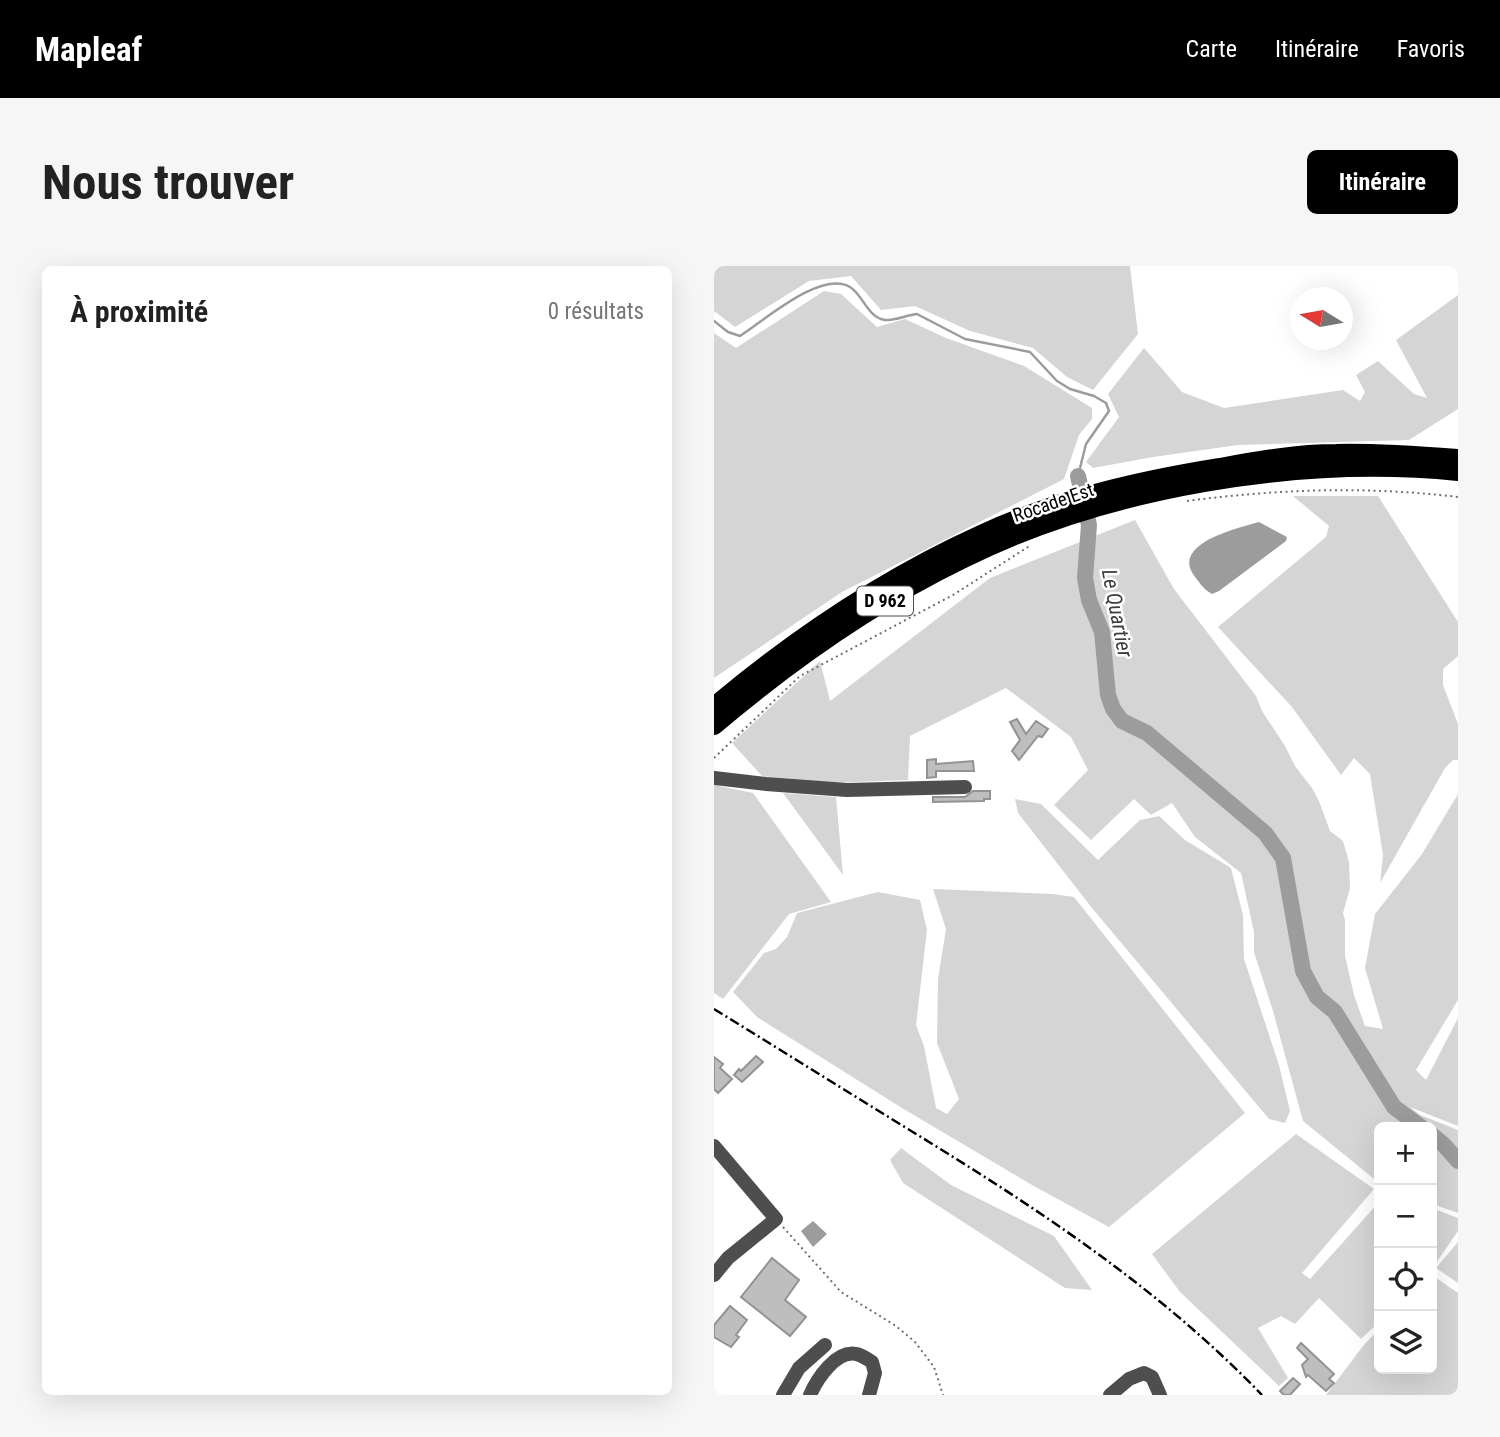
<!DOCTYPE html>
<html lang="fr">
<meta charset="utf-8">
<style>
:root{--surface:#fff;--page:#f6f6f6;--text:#222;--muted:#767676;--line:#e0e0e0;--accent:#000}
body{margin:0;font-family:"Roboto Condensed",sans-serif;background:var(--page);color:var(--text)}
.controls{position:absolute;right:21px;bottom:21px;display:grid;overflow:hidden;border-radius:10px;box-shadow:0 7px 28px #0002}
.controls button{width:63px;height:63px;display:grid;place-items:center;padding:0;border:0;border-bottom:2px solid var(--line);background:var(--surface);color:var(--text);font:35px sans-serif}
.compass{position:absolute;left:576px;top:21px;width:63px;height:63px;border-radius:50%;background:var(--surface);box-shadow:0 7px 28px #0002;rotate:281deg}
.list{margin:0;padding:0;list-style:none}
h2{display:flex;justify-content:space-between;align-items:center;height:91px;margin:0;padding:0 28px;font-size:30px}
h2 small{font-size:23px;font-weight:400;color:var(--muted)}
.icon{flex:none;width:38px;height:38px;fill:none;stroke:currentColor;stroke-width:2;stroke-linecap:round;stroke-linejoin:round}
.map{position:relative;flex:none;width:744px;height:1129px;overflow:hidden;border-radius:10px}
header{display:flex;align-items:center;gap:42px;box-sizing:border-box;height:98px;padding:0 35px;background:var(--accent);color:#fff}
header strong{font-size:33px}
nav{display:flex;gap:38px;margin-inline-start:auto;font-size:24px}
.intro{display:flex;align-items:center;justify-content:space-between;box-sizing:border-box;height:168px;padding:0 42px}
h1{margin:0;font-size:49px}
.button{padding:18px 32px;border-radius:10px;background:var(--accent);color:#fff;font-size:24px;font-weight:700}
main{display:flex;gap:42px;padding:0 42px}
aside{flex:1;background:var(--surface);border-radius:10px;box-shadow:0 7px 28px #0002}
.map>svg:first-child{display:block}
</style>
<header>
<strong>Mapleaf</strong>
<nav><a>Carte</a><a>Itinéraire</a><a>Favoris</a></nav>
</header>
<div class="intro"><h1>Nous trouver</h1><a class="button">Itinéraire</a></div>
<main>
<aside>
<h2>À proximité<small>0 résultats</small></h2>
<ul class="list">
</ul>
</aside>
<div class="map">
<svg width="744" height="1129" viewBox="0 0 744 1129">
<rect width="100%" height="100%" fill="#fff"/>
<g fill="#d5d5d5">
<path d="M 0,0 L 416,0 L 424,68 L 379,124 L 353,111 L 319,82 L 256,65 L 201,40 L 167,44 L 137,10 L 95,15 L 21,61 L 0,45 Z"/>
<path d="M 110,25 L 127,28 L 163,61 L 191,53 L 232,72 L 310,100 L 378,142 L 378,153 L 365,169 L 350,213 L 128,326 L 0,412 L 0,67 L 22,82 Z"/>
<path d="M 744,29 L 744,143 L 695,174 L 524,179 L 439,191 L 379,202 L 372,196 L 405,151 L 394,128 L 430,82 L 468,126 L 510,142 L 629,124 L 646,135 L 651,126 L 642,109 L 664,95 L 700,128 L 713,132 L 682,74 Z"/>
<path d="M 579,230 L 664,230 L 744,356 L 744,390 L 729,403 L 729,419 L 744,458 L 744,494 L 739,494 L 731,502 L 666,617 L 669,589 L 656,508 L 640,492 L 627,509 L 578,441 L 504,361 L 612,271 L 615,260 Z"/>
<path d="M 421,254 L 460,323 L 542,430 L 548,445 L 571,480 L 581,500 L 598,522 L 605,535 L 616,565 L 629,575 L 635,596 L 636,622 L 629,647 L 631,654 L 631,690 L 640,729 L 651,760 L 669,763 L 651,702 L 661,648 L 708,588 L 744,528 L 744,734 L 702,804 L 712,814 L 744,752 L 744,860 L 696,841 L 706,849 L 744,864 L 744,947 L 718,938 L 718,861 L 665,861 L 665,917 L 589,855 L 559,745 L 540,686 L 540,666 L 527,607 L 481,571 L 458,537 L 437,549 L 420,533 L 377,574 L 340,539 L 374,504 L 357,471 L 292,422 L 196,470 L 194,514 L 114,517 L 48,510 L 18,477 L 106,395 L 116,435 L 276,312 Z"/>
<path d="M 0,519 L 39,527 L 117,636 L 75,648 L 9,733 L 0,727 Z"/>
<path d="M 69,527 L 122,531 L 129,609 Z"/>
<path d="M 301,533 L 327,538 L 384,594 L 426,554 L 445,550 L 471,574 L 517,602 L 529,649 L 530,693 L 565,799 L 576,845 L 571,857 L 555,853 L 378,642 L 304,547 Z"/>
<path d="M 219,623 L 339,628 L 360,631 L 531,847 L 395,961 L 318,919 L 188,842 L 43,751 L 19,726 L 50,687 L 62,683 L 73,671 L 83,647 L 164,626 L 206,634 L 213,664 L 202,759 L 210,780 L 222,842 L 233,848 L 245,833 L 223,777 L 224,713 L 232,663 Z"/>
<path d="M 582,868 L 660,923 L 588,1007 L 596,1013 L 665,936 L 665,1056 L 647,1073 L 605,1032 L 581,1058 L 567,1050 L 544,1062 L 574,1112 L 565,1120 L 466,1026 L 438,988 Z"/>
<path d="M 187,882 L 237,919 L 340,970 L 378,1024 L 351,1022 L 189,917 L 176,894 Z"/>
<path d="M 718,942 L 744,952 L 744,965 L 718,1003 Z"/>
<path d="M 744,976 L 744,1017 L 722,1002 Z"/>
<path d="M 718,1009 L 744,1027 L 744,1129 L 612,1129 L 649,1080 L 665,1063 L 665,1103 L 718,1103 Z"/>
</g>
<g fill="#9c9c9c">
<path d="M 545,256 L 573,271 L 572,275 L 505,325 L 498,328 C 489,323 485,316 479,308 C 459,277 524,262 545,256 Z"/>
<path d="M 99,955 L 113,968 L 99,981 L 87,965 Z"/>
</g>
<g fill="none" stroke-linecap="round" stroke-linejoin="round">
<path stroke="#9c9c9c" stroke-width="2.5" d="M 0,55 L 14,66 L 26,70 C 51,54 107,4 136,21 C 149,29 154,52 171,54 C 180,55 193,49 203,48 L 251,73 L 316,86 L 343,115 L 356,123 L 380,130 L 392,137 L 395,145 L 372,178 L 364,210"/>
<g stroke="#9c9c9c" stroke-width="16">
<path d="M 364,210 L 375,259 L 371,312 L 375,334 L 388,366 L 394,429 L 399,443 L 408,455 L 433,467 L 551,567 L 569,592 L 589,705 L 603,731 L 621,746 L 680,841 L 707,861"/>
<path d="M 718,869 L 730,879 L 744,895"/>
</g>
</g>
<g fill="#bebebe" stroke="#929292" stroke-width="2">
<path d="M 303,453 L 312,468 L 322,455 L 334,463 L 328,471 L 324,470 L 305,494 L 298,485 L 306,474 L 296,456 Z"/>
<path d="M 222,493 L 222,498 L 259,495 L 260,505 L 222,505 L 222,511 L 213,512 L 213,494 Z"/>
<path d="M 259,525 L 276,525 L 276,533 L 270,533 L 270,535 L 219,536 L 219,531 L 251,531 Z"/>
<path d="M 42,790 L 49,796 L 28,816 L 20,809 L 25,803 L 27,805 Z"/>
<path d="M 0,791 L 9,798 L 6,802 L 18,813 L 4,827 L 0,823 Z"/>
<path d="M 58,992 L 85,1014 L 71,1034 L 92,1051 L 76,1070 L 27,1031 Z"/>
<path d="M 16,1040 L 33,1054 L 22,1069 L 25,1071 L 17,1081 L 0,1071 L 0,1059 Z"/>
<path d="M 587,1077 L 620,1108 L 615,1113 L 620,1117 L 612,1125 L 594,1109 L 592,1111 L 588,1099 L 594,1093 L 583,1082 Z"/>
<path d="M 579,1112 L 586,1118 L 576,1129 L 570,1129 L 566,1125 Z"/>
</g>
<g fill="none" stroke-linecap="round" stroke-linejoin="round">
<g stroke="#707070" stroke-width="2" stroke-dasharray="2 3.5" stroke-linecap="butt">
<path d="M 473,235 C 565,223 652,220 744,231"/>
<path d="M 0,492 L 86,410 L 239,329 L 317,279"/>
<path d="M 69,961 L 127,1026 L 182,1060 L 201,1076 L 220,1101 L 229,1129"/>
</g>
<g stroke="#4e4e4e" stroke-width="14">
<path d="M 0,512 L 52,518 L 133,524 L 251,521"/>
<path d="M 0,880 L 62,953 L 14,992 L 0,1009"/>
<path d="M 69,1129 L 85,1102 L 111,1079"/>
<path d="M 96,1129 C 103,1113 122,1084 142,1088 C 148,1089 153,1093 158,1096 L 161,1107 L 155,1129"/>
<path d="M 396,1129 L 415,1113 L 430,1107 L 438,1111 L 446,1129"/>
</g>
<g stroke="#000" stroke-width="18">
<path d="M 0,440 C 81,372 170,312 267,268 C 342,233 425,214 506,201 C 544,194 584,187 622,187 C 662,186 704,189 744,192"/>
<path d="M 0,460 C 77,395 159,337 250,293 C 393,222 585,190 744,206"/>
</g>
<path stroke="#000" stroke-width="2.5" stroke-dasharray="10 3.5 2 3.5" stroke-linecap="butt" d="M 0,743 C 65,783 129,823 194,863 C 321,941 444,1021 548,1129"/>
</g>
<g text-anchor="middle" stroke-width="5" stroke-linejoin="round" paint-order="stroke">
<rect fill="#fff" stroke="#4c4c4c" stroke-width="2" x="143" y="320.5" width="56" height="29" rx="5"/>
<g font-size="18" font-weight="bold" fill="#000">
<text x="171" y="341">D 962</text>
</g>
<g font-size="19" fill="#000" stroke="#fff">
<text transform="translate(339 236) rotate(-19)" y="7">Rocade Est</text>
</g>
<g font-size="21" font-style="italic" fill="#3d3d3d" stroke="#fff">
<text transform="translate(403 347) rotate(79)" y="7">Le Quartier</text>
</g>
</g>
</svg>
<div class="controls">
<button>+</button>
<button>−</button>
<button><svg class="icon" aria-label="locate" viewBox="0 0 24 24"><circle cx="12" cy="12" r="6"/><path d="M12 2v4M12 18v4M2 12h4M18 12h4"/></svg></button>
<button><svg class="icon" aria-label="layers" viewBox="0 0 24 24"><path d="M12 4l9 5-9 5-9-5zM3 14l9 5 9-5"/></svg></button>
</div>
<svg class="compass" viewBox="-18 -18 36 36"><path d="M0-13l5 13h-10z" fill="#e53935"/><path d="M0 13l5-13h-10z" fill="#767676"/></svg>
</div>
</main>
